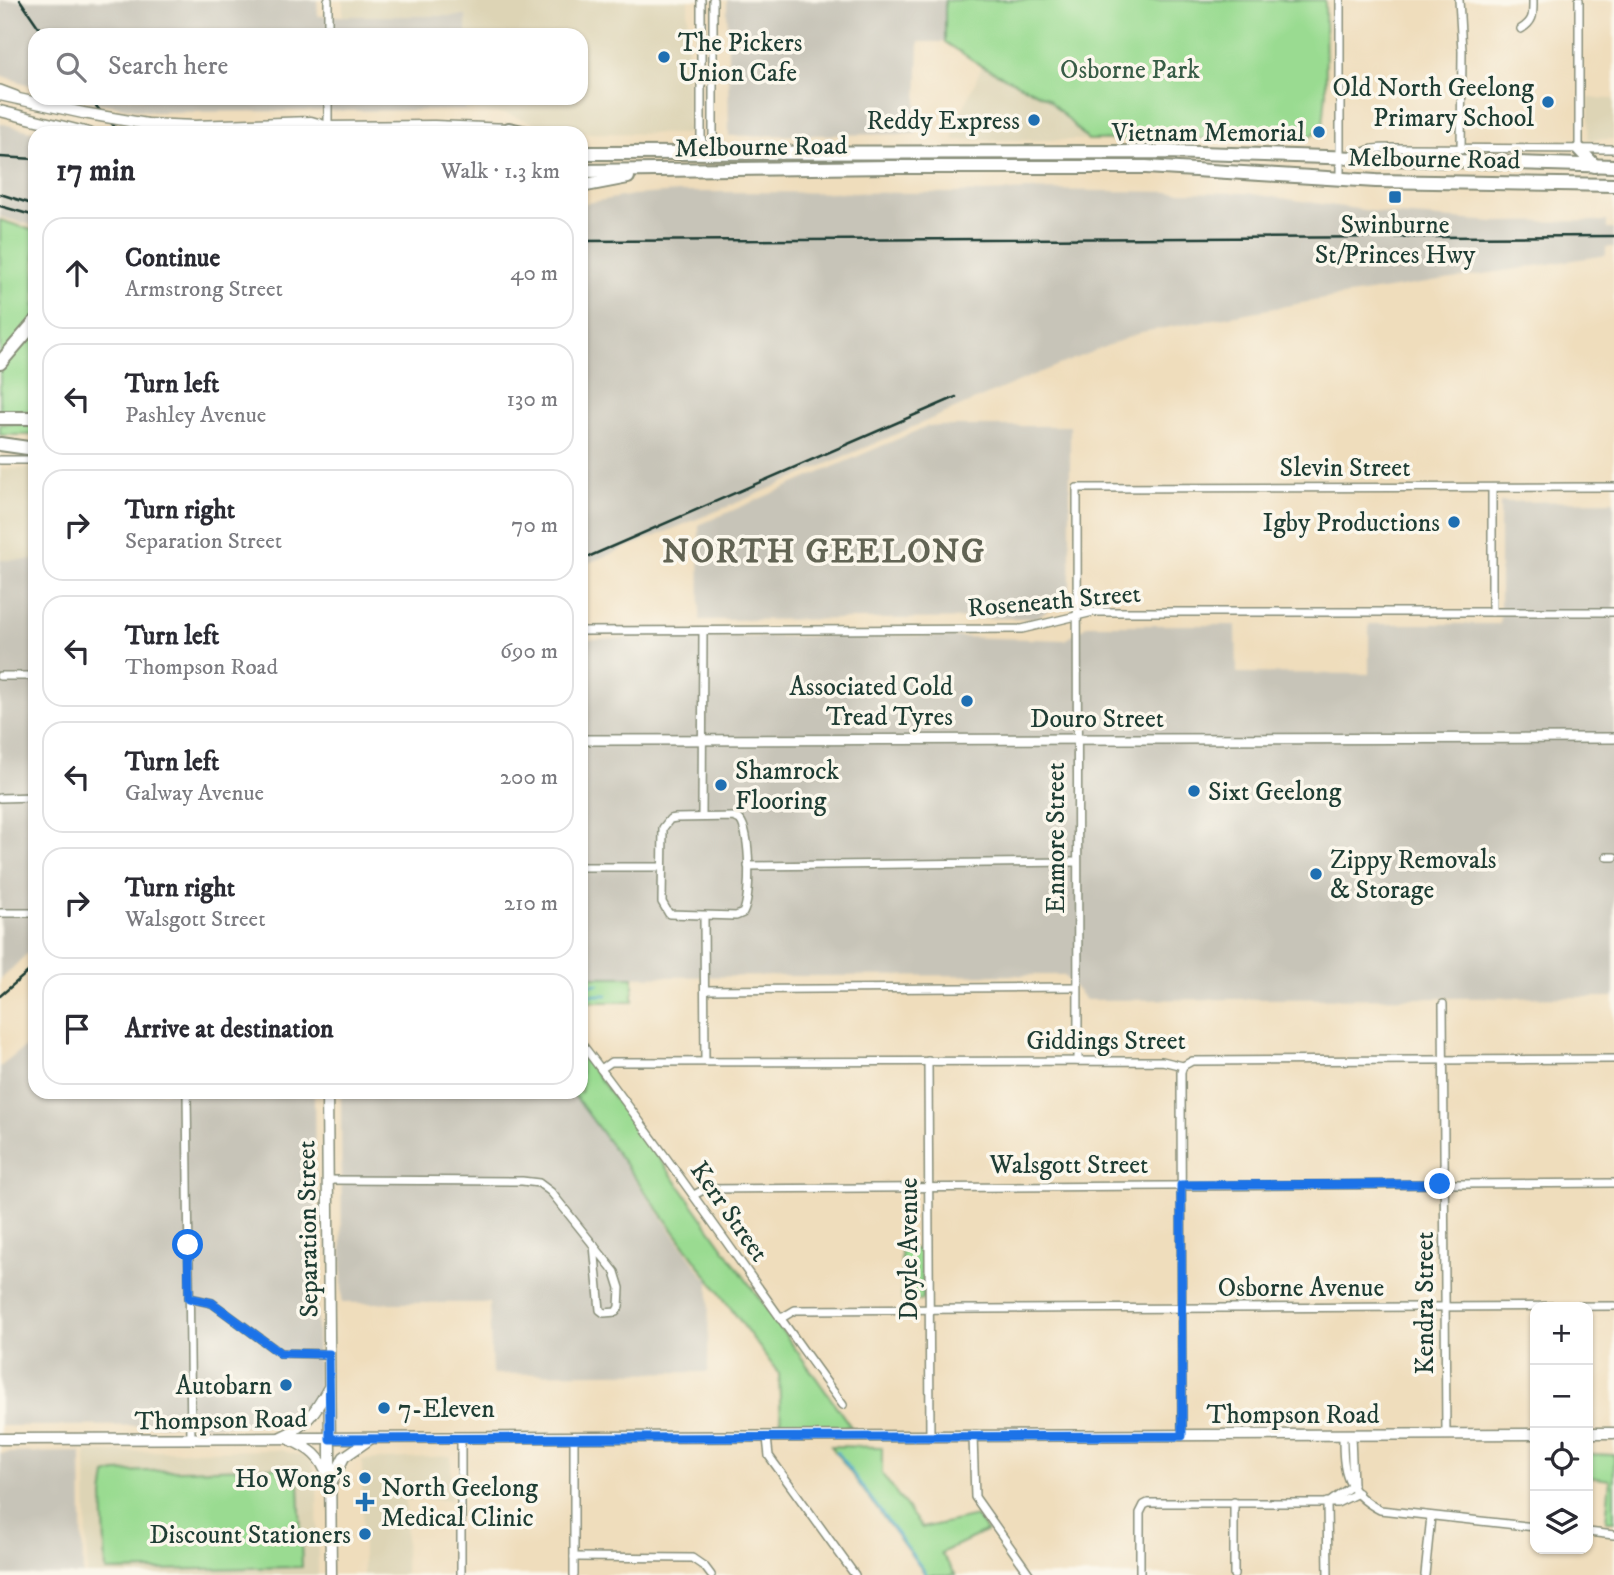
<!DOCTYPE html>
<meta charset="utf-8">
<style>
:root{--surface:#fff;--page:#f7f7f7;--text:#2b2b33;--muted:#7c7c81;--line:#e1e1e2}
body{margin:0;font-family:"IM FELL DW Pica",serif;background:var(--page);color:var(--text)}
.controls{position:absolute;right:21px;bottom:21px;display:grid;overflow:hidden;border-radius:14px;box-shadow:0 2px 5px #0004}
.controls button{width:63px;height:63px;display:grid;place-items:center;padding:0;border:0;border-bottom:2px solid var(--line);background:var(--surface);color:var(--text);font:35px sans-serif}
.stop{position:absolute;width:21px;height:21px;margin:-16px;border:5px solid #1a73e8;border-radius:50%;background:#fff}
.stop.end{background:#1a73e8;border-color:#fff;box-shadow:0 2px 7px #0008}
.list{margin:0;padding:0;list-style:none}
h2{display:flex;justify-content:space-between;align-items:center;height:91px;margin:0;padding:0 28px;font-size:30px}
h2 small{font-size:23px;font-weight:400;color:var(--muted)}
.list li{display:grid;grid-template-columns:46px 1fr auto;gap:21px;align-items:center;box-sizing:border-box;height:112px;margin:0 14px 14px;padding:0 14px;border:2px solid var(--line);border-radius:21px}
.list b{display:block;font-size:26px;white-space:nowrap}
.list p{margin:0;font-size:23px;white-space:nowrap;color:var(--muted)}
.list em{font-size:23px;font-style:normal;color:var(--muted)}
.icon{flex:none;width:38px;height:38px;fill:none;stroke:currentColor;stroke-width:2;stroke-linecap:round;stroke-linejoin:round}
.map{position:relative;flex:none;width:1614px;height:1575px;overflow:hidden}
.search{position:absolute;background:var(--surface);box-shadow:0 2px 5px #0004;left:28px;top:28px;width:560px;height:77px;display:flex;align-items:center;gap:18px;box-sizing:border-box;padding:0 24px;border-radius:21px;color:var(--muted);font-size:26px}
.panel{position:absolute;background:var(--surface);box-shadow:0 2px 5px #0004;left:28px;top:126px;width:560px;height:973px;border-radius:21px}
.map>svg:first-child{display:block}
</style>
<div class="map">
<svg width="1614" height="1575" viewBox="0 0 1614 1575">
<rect width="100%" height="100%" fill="#fbf7ec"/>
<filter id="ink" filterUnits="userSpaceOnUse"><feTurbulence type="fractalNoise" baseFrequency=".0143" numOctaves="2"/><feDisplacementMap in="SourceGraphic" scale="14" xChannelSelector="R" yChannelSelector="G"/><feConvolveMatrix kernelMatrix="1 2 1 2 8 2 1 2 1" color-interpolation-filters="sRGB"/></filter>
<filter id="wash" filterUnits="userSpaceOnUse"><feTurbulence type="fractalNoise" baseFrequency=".00686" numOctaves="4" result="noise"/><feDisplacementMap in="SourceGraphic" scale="28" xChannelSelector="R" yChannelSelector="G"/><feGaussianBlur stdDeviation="1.57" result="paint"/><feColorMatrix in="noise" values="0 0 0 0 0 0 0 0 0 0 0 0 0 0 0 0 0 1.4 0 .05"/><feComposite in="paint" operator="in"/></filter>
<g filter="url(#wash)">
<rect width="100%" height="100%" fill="#efddbc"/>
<g fill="#ddd4b5">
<path d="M 343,0 L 688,0 L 688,134 L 566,133 L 506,114 L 465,110 L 465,98 L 581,98 L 581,35 L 466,35 L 465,16 L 343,16 Z"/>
<path d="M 982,66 L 1047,98 L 1088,140 L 954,140 L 955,127 Z"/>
<path d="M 1589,98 L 1614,99 L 1614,139 L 1588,139 Z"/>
<path d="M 35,468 L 35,560 L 0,560 L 0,469 Z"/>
<path d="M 280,1450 L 305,1457 L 312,1463 L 317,1479 L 318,1575 L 87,1575 L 86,1452 Z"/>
<path d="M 451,1456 L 451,1500 L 406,1500 L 405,1575 L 363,1575 L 362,1460 Z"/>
</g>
<g fill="#c7c4b8">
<path d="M 0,0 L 317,0 L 318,16 L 466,16 L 466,35 L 35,35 L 35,87 L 0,75 Z"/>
<path d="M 727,0 L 945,0 L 944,42 L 919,42 L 916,134 L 729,136 Z"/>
<path d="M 68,98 L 465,98 L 465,110 L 153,112 Z"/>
<path d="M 0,123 L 39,133 L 35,133 L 35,226 L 0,217 Z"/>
<path d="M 1030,190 L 1246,193 L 1399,215 L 1495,222 L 1607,221 L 1607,229 L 1614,229 L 1614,247 L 1606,247 L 1606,255 L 1330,298 L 1142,332 L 1031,376 L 729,506 L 581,566 L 581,204 L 633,195 L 680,192 L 958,193 Z"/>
<path d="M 928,426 L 1070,426 L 1070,599 L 1035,618 L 700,620 L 699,525 Z"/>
<path d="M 1614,501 L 1614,997 L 1086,1000 L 1063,975 L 581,977 L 581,639 L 889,635 L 1065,640 L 1088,625 L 1236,625 L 1237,673 L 1369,674 L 1369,624 L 1500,624 L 1500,502 Z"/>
<path d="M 0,560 L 35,560 L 35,946 L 0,980 Z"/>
<path d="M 35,1039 L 35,1092 L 314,1092 L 318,1388 L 308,1411 L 287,1425 L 0,1426 L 0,1067 Z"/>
<path d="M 341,1092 L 572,1092 L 705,1278 L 709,1279 L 708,1372 L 492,1374 L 489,1303 L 342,1303 Z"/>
<path d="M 81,1452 L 83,1575 L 0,1575 L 0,1453 Z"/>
</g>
<g fill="#9adb91" stroke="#5c8c62" stroke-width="2">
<path d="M 945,0 L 1325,0 L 1326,91 L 1323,126 L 1310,137 L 1088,140 L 1047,98 L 982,66 L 945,42 Z"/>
<path d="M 0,220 L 35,231 L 35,411 L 0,411 Z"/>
<path d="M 35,423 L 35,435 L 0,435 L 0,424 Z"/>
<rect x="581" y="977" width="52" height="25"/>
<path d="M 581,1054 L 668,1170 L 851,1427 L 781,1425 L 779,1374 L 572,1092 L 581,1092 Z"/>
<path d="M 901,1249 L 922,1249 L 923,1300 L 902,1300 Z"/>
<path d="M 831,1446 L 882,1447 L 882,1474 L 922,1528 L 976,1516 L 987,1531 L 941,1553 L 956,1575 L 926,1575 Z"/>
<path d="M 1588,1454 L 1614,1455 L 1614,1521 L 1606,1521 L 1610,1480 L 1588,1477 Z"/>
<path d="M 282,1467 L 297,1476 L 299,1483 L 302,1567 L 106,1571 L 103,1496 L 106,1475 L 115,1472 Z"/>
</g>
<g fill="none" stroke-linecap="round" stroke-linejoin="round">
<g stroke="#4da7cb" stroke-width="2.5">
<path d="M 581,985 L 599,984"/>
<path d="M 581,995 L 607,995"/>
<path d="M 837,1452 L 927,1575"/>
</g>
</g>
</g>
<g filter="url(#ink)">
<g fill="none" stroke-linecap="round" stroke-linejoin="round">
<g stroke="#878d78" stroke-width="10">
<g id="minor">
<path d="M 328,0 L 328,35"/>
<path d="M 701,0 L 701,137 L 705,152"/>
<path d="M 1340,0 L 1340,179"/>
<path d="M 1459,0 L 1462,51 L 1461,150"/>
<path d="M 1579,0 L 1579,149"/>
<path d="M 1521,29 C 1534,21 1533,15 1533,0"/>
<path d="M 0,89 L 16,95"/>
<path d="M 328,98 L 328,127"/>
<path d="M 706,153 L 713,137 L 713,0"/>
<path d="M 1356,157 C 1368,147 1382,148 1397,148 L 1614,149"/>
<path d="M 0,460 L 35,460"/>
<path d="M 1492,612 L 1492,488"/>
<path d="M 581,631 L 1022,629 L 1093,612 L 1614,612"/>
<path d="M 0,676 L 35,676"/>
<path d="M 0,798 L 35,797"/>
<path d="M 702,817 L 703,631"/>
<path d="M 734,817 L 740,820 C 751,833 751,898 743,913 L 736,916 L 669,914 L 662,902 L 663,828 L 670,819 L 676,818 Z"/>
<path d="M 1607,857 L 1614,857"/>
<path d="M 748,866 L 1076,862"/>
<path d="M 581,867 L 662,867"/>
<path d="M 0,913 L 35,913"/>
<path d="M 704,916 L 705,1061"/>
<path d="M 705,990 L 1077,987"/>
<path d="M 1443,1004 L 1446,1434"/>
<path d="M 581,1043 C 672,1161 755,1285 843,1405"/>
<path d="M 928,1061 L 930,1437"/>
<path d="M 1078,1061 L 1077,488 L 1614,487"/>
<path d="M 601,1069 L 611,1062 L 1162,1061 L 1183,1066 L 1192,1061 L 1614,1059"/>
<path d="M 187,1092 L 191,1439"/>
<path d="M 328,1180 L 522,1181 L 539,1183 L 551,1192 L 615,1272 L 620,1288 L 619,1307 L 616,1312 L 604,1313 L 600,1310 L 594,1245"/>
<path d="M 694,1195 L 705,1189 L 1614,1183"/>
<path d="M 189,1298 L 212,1303 L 280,1353 L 329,1354"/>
<path d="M 780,1319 L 795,1310 L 1614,1306"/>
<path d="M 973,1436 L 975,1497 L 1030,1575"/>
<path d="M 1182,1436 L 1181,1072 L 1183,1066"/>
<path d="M 1343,1436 C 1343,1472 1345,1492 1380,1510 L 1535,1527"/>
<path d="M 1351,1436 L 1353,1484"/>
<path d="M 574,1438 L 574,1575"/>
<path d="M 767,1438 L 769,1456 L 855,1575"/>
<path d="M 461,1439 L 461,1575"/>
<path d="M 1331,1501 L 1353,1485"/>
<path d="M 1234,1502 L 1234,1575"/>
<path d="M 1327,1502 L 1328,1575"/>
<path d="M 1588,1532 L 1614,1535"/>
<path d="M 574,1557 L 692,1558 L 705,1567 L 711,1575"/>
<path d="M 1140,1575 L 1140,1513 L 1144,1505 L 1148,1503 L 1337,1503 L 1358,1493"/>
<path d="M 1425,1575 L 1431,1516"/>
</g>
</g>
<g stroke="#878d78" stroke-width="12">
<path id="tertiary" d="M 581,740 L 1614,738"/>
</g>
<g stroke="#878d78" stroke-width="13">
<g id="secondary">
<path d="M 0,95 L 83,113"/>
<path d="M 0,111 L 89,133"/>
<path d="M 147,124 L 195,126 L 311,122 L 328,127 L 434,126 L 509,129"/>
<path d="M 327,1092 L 331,1575"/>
<path d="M 1588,1433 L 1614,1433"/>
<path d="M 281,1437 C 305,1427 316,1411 328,1389"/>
<path d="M 0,1439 L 1535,1434"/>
<path d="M 291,1440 C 310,1449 321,1456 328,1477"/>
<path d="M 332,1481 L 344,1457 L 370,1439"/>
</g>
</g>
<g stroke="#878d78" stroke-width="16">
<g id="trunk">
<path d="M 509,129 L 527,133"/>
<path d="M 1579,149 L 1595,166"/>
<path d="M 581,153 L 1166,152 L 1614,166"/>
<path d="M 581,171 L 891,167 L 1146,167 L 1376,181 L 1614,185"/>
<path d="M 581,186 L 628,177"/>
<path d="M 0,363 L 35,322"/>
<path d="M 0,418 L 35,418"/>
<path d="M 0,444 L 35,449"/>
</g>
</g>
<use href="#minor" stroke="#fff" stroke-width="7"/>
<use href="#tertiary" stroke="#fff" stroke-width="9"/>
<use href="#secondary" stroke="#fff" stroke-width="10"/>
<use href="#trunk" stroke="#fff" stroke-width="12"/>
<g stroke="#1f3d34" stroke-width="2.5">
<path d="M 20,0 L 44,35"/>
<path d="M 89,98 L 120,133"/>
<path d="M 0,157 L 35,159"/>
<path d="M 0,194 L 35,205"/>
<path d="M 0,206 L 35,216"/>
<path d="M 581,241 L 1614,236"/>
<path d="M 581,560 L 956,397"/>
<path d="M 0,996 L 35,966"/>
</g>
<g stroke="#878d78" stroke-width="13" stroke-linecap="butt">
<path id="secondary-bridge" d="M 83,113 L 147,124"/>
</g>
<use href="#secondary-bridge" stroke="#fff" stroke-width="10"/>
</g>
</g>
<g fill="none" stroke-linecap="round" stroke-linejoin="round" filter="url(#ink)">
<path stroke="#1a73e8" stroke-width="9" d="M 188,1245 L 189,1298 L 212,1303 L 280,1353 L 329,1354 L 330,1439 L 1182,1436 L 1181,1185 L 1440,1184"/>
</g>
<g fill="#1f6fb2" stroke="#fbf7ec" stroke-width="2.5">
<circle cx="664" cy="57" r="7"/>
<circle cx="1548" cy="102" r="7"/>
<circle cx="1034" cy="120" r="7"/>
<circle cx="1319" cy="132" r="7"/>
<rect x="1388" y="190" width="14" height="14" rx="3.5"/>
<circle cx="1454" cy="522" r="7"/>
<circle cx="967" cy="701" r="7"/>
<circle cx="721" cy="785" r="7"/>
<circle cx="1194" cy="791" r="7"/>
<circle cx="1316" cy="874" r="7"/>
<circle cx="286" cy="1385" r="7"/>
<circle cx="384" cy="1408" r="7"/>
<circle cx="365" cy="1478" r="7"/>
<path d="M361.5 1491.5h7v7h7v7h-7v7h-7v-7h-7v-7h7z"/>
<circle cx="365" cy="1534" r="7"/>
</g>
<g text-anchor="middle" stroke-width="7" stroke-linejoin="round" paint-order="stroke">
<g font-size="26" fill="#1f3d34" stroke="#fbf7ec" text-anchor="end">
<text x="678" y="51" text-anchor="start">The Pickers<tspan x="678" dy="30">Union Cafe</tspan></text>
<text x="1534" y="96">Old North Geelong<tspan x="1534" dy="30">Primary School</tspan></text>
<text x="1020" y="129">Reddy Express</text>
<text x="1305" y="141">Vietnam Memorial</text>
<text x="1395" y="233" text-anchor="middle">Swinburne<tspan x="1395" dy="30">St/Princes Hwy</tspan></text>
<text x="1440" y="531">Igby Productions</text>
<text x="953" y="695">Associated Cold<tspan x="953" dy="30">Tread Tyres</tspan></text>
<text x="735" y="779" text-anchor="start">Shamrock<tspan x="735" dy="30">Flooring</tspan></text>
<text x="1208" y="800" text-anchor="start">Sixt Geelong</text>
<text x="1330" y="868" text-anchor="start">Zippy Removals<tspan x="1330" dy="30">&amp; Storage</tspan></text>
<text x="272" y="1394">Autobarn</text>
<text x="398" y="1417" text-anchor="start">7-Eleven</text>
<text x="351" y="1487">Ho Wong's</text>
<text x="381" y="1496" text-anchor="start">North Geelong<tspan x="381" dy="30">Medical Clinic</tspan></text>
<text x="351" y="1543">Discount Stationers</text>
</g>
<g font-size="26" fill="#385d47" stroke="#fbf7ec">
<text x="1130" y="78">Osborne Park</text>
</g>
<g font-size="26" fill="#1f3d34" stroke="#fbf7ec">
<text transform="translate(761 146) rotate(-1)" y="9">Melbourne Road</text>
<text transform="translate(1434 158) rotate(1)" y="9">Melbourne Road</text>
<text x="1345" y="476">Slevin Street</text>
<text transform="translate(1054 600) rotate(-5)" y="9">Roseneath Street</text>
<text x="1097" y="727">Douro Street</text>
<text transform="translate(1055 838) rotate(-90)" y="9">Enmore Street</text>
<text x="1106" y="1049">Giddings Street</text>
<text x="1069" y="1173">Walsgott Street</text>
<text transform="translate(730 1211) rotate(55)" y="9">Kerr Street</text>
<text transform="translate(307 1229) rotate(-91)" y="9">Separation Street</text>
<text transform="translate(908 1249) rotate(-90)" y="9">Doyle Avenue</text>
<text x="1301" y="1296">Osborne Avenue</text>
<text transform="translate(1424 1303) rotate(-90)" y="9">Kendra Street</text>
<text x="1293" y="1423">Thompson Road</text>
<text transform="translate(221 1419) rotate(-1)" y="9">Thompson Road</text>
</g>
<g font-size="33" font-weight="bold" letter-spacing="2" fill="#626454" stroke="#fbf7ec">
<text x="824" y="562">NORTH GEELONG</text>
</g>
</g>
</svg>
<div class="controls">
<button>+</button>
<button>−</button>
<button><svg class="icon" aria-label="locate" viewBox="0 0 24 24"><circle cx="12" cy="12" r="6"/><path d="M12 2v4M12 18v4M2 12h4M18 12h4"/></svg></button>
<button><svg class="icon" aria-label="layers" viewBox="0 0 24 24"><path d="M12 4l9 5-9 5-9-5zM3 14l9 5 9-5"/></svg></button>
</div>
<div class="stop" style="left:188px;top:1245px"></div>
<div class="stop end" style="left:1440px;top:1184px"></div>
<div class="search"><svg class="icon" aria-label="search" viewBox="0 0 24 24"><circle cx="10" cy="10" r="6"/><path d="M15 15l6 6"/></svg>Search here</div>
<section class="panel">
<h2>17 min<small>Walk · 1.3 km</small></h2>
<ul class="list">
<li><svg class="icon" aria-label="ahead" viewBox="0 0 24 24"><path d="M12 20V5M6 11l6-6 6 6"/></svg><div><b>Continue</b><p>Armstrong Street</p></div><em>40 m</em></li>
<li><svg class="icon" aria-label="left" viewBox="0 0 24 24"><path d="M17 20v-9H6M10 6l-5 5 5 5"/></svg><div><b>Turn left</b><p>Pashley Avenue</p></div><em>130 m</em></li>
<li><svg class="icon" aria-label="right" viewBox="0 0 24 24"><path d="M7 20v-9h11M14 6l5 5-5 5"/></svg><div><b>Turn right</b><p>Separation Street</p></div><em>70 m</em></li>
<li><svg class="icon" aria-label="left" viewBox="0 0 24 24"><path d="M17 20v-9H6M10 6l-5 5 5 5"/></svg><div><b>Turn left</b><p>Thompson Road</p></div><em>690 m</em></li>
<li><svg class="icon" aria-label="left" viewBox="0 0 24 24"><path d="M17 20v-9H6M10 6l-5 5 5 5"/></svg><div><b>Turn left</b><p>Galway Avenue</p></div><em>200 m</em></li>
<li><svg class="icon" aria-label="right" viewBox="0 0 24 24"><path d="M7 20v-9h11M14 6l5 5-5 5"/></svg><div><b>Turn right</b><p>Walsgott Street</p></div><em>210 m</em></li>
<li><svg class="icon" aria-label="arrive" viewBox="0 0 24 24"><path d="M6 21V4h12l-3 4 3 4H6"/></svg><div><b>Arrive at destination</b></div></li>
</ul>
</section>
</div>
